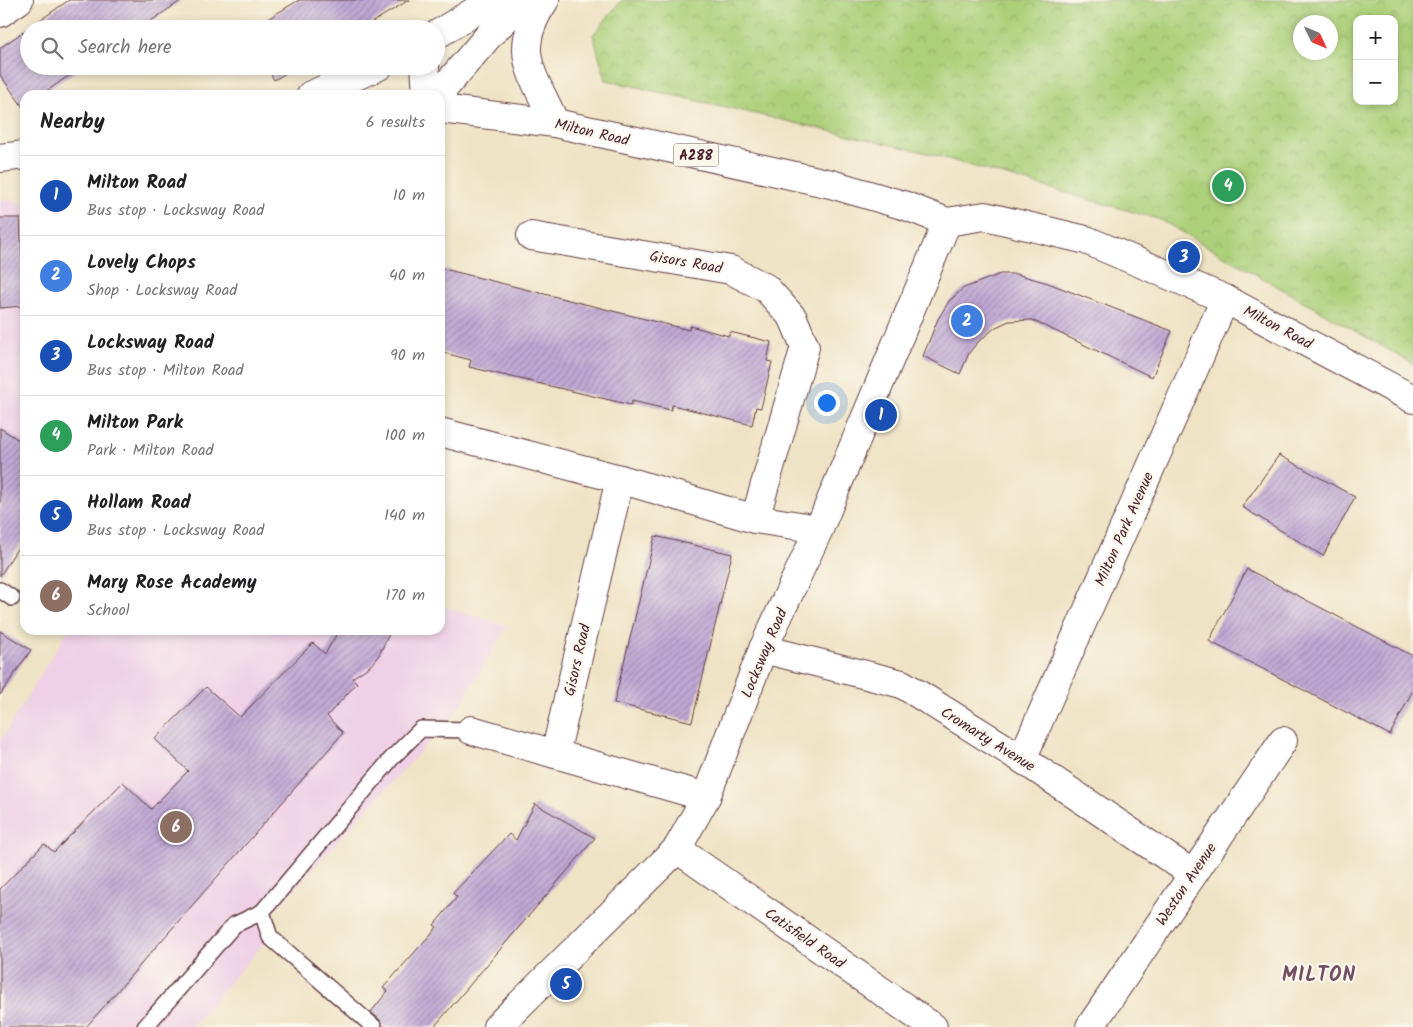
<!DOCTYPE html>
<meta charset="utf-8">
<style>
:root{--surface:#fff;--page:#f6f6f6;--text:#202124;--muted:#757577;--line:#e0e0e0;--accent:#b5179e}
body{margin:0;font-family:Kalam,sans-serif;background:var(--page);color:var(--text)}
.controls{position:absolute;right:15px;top:15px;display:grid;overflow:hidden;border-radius:10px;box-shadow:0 2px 8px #0003}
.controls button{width:45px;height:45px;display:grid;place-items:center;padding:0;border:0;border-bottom:1px solid var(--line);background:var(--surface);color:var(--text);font:25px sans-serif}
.compass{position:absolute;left:1293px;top:15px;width:45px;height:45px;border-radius:50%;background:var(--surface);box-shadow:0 2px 8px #0003;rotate:134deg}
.you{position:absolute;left:826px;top:402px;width:18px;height:18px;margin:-12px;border:4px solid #fff;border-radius:50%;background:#1a73e8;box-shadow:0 0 0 8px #1a73e833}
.badge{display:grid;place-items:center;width:32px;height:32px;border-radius:50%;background:var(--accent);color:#fff;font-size:16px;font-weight:700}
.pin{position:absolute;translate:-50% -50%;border:2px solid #fff;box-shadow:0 1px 5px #0006}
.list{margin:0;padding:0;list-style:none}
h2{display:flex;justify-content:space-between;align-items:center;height:65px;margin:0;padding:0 20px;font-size:21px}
h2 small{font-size:16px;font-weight:400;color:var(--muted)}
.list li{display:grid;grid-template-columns:32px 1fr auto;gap:15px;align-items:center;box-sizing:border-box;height:80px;padding:0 20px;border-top:1px solid var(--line)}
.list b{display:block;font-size:19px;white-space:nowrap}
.list p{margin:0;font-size:16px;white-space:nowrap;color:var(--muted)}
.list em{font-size:16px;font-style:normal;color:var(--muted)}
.icon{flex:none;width:28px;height:28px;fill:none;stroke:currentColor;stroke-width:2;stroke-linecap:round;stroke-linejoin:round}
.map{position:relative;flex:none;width:1413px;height:1027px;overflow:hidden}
.search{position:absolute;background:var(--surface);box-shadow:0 2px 8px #0003;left:20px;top:20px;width:425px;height:55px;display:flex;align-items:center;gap:12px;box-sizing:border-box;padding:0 18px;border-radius:28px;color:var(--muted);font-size:19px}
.panel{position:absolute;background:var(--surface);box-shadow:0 2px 8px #0003;left:20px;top:90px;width:425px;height:545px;border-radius:15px}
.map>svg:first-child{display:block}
</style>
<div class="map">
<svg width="1413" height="1027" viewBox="0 0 1413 1027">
<defs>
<pattern id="park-crowns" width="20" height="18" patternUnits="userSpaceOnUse" patternTransform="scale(1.25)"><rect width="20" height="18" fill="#acd079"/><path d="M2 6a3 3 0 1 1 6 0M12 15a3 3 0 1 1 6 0" fill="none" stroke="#96b269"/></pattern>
<pattern id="building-hatch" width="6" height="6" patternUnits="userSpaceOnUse" patternTransform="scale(1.25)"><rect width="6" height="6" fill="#c0a9d5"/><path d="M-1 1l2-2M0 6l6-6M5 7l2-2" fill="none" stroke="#9e89ad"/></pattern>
</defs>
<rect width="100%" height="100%" fill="#fbf7ec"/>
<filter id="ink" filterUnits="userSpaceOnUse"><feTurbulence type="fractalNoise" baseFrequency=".02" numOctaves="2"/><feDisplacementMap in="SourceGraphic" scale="10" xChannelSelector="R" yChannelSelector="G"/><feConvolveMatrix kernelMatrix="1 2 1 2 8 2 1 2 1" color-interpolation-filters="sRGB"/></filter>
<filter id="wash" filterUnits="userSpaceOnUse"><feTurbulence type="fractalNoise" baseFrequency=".0096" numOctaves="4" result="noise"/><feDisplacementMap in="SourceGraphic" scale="20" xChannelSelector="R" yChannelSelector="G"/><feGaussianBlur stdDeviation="1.12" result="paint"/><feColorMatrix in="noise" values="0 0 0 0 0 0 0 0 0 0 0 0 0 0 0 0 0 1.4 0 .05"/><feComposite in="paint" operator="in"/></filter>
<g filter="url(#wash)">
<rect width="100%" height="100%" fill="#efe3c5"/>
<g fill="#efd0e6">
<path d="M 8,199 L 25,205 L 25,478 L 0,521 L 0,200 Z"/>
<path d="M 440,606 L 507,626 L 453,716 L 272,913 L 263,945 L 190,1027 L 0,1027 L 0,741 L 68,630 L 440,630 Z"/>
</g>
<path fill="url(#park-crowns)" stroke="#7b7852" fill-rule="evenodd" d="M 622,0 L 1413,0 L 1413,364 L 1161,220 L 923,152 L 606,80 L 593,35 ZM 1357,19 L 1394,19 L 1394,101 L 1357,101 ZM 1300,22 L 1330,22 L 1330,52 L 1300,52 Z"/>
<g id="blocks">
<g fill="url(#building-hatch)">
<path d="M 69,0 L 182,0 L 139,29 L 29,29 L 29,66 L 83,66 L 41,95 L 25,95 L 25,106 L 23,107 L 0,75 L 0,48 Z"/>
<path d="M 299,0 L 409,0 L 361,29 L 251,29 Z"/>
<path d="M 266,66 L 298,66 L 274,80 Z"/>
<path d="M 0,218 L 20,218 L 24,306 L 0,308 Z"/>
<path d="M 440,268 L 689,330 L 690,326 L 729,336 L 730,332 L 771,342 L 767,361 L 772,362 L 761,408 L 756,407 L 752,425 L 672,405 L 671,410 L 632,401 L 631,405 L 469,367 L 471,360 L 440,352 Z"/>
<path d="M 1000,274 L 1016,274 L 1048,283 L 1172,331 L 1152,377 L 1032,320 L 1009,321 L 996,327 L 978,342 L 969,353 L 960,374 L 923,356 L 938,319 L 949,301 L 964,288 Z"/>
<path d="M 0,428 L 25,444 L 25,536 L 0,576 Z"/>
<path d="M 1279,455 L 1355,497 L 1323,556 L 1242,507 Z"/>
<path d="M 655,536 L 732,554 L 692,722 L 614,703 Z"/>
<path d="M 1247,569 L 1413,656 L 1413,690 L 1390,735 L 1209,641 Z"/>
<path d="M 339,630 L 391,630 L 379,655 L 370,666 L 352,678 L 357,683 L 327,716 L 343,733 L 86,1027 L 0,1027 L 0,889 L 44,844 L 54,852 L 123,782 L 151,809 L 188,771 L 155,739 L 206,687 L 240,717 L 313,643 L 325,654 Z"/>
<path d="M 0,631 L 31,650 L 0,695 Z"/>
<path d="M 535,804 L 595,838 L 434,1027 L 383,1027 L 380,1020 L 371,1012 L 388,991 L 383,988 L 437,927 L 434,925 L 457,897 L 453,893 L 509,834 L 516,840 Z"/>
</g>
</g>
</g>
<g filter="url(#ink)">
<use href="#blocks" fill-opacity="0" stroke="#633c42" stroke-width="1"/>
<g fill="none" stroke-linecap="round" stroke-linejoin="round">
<g stroke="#633c42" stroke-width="18">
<g id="lane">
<path d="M 0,590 L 12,598"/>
<path d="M 145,1027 L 234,925 L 262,912"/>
<path d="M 374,1027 L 270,937 L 262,912 L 392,758 L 421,729 L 471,730"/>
</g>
</g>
<g stroke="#633c42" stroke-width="30">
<g id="street">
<path d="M 0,13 L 19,0"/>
<path d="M 531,236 L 731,270 L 766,288 L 793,318 L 805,347 L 755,519"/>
<path d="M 440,432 L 620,479 L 755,519 L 819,529"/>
<path d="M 763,649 L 902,684 L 1022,759 L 1193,874"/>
<path d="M 471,730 L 706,797"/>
<path d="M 555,754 L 620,479"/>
<path d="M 1022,759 L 1225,299"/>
<path d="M 677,849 L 933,1027"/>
<path d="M 497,1027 L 677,849 L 706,797 L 763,649 L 819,529 L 947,222"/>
<path d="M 1090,1027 L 1283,741"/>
</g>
</g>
<g stroke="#633c42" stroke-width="30">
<g id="secondary">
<path d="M 545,0 C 510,52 533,73 555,123"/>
<path d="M 436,35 L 493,0"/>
<path d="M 425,66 L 427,95"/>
<path d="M 311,95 L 379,66"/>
<path d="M 438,95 L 491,33 L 525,0"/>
</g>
</g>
<g stroke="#633c42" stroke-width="30">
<g id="primary">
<path d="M 440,109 L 555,123 L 831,184 L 906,206 L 947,222 L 985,216 L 1086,240 L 1225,299 L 1413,399"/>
<path d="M 0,158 L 25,155"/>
</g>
</g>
<use href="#lane" stroke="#fff" stroke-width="15"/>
<use href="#street" stroke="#fff" stroke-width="28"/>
<use href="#secondary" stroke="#fff" stroke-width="28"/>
<use href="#primary" stroke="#fff" stroke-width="28"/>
</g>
</g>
<g text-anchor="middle" stroke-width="4.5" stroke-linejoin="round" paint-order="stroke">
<rect fill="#fbf7ec" stroke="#7f6065" stroke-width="1" x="673.5" y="143.5" width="45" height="23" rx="4"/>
<g font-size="14" font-weight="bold" fill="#4a1f2b">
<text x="696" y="160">A288</text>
</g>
<g font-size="15" fill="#4a1f2b" stroke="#fbf7ec">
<text transform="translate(592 132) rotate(13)" y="5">Milton Road</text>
<text transform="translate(686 262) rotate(10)" y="5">Gisors Road</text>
<text transform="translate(1278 327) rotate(28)" y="5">Milton Road</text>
<text transform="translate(1124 529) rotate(-66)" y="5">Milton Park Avenue</text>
<text transform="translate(764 653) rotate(-67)" y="5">Locksway Road</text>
<text transform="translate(577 660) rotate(-77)" y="5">Gisors Road</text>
<text transform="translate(988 739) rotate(32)" y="5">Cromarty Avenue</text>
<text transform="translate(1186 884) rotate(-56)" y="5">Weston Avenue</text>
<text transform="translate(805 938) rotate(35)" y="5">Catisfield Road</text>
</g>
<g font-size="20" font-weight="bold" letter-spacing="1" fill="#734f66" stroke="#fbf7ec">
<text x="1319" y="981">MILTON</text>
</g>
</g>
</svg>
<div class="controls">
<button>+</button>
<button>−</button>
</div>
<svg class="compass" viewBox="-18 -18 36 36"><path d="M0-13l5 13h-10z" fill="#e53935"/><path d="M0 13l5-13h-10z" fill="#757577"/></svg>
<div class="you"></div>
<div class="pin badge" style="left:881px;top:415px;background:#1a4fb4">1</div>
<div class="pin badge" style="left:967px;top:321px;background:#3f7fe0">2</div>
<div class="pin badge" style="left:1184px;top:257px;background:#1a4fb4">3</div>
<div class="pin badge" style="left:1228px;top:186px;background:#2e9e5b">4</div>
<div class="pin badge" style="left:566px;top:984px;background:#1a4fb4">5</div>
<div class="pin badge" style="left:176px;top:827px;background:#8d6e63">6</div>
<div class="search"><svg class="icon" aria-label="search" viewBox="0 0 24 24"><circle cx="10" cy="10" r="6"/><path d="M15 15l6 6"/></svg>Search here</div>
<section class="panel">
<h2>Nearby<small>6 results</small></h2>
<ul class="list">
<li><span class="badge" style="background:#1a4fb4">1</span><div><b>Milton Road</b><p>Bus stop · Locksway Road</p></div><em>10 m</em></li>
<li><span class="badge" style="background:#3f7fe0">2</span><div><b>Lovely Chops</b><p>Shop · Locksway Road</p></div><em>40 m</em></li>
<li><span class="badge" style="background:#1a4fb4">3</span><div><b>Locksway Road</b><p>Bus stop · Milton Road</p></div><em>90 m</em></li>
<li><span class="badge" style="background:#2e9e5b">4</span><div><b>Milton Park</b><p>Park · Milton Road</p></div><em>100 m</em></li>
<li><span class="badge" style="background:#1a4fb4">5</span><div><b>Hollam Road</b><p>Bus stop · Locksway Road</p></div><em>140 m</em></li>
<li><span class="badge" style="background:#8d6e63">6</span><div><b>Mary Rose Academy</b><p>School</p></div><em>170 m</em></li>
</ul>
</section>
</div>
